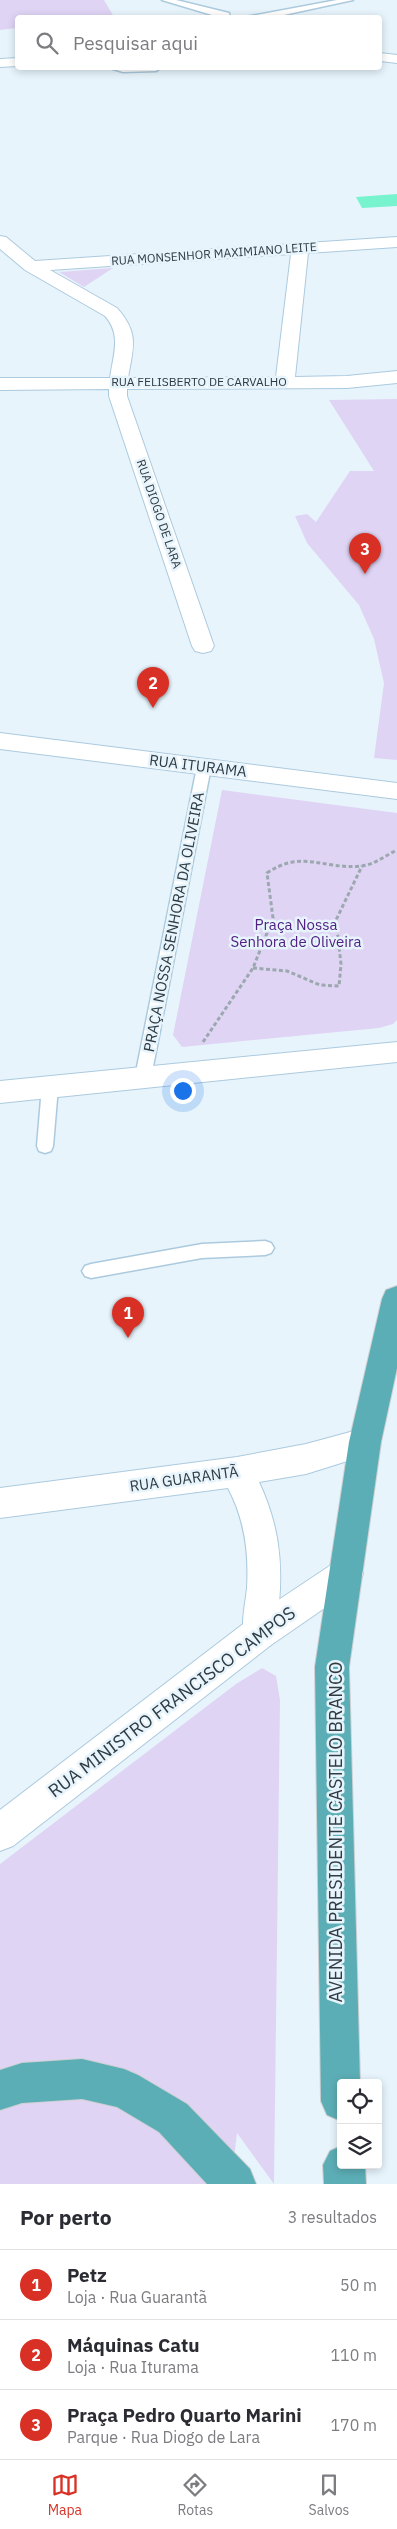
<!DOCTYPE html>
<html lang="pt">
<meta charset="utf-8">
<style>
:root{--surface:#fff;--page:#f7f7f7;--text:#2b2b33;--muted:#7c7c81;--line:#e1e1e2;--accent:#d93025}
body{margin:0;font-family:"IBM Plex Sans",sans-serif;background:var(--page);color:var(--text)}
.controls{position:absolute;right:15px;bottom:15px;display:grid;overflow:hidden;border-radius:5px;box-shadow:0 2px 8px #0003}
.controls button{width:45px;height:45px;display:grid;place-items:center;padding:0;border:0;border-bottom:1px solid var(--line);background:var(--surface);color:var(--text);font:25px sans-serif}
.you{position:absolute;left:182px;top:1090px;width:18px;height:18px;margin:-12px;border:4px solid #fff;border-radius:50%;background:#1a73e8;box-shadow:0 0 0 8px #1a73e833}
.badge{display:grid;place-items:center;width:32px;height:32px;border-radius:50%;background:var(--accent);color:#fff;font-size:16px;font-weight:700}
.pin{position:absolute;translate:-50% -41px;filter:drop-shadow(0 1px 2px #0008)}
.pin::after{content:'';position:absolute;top:26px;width:18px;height:15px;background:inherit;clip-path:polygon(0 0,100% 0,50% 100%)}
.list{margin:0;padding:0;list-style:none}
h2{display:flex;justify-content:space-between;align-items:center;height:65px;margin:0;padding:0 20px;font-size:21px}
h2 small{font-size:16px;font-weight:400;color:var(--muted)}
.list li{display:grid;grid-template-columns:32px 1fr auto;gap:15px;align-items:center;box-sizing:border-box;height:70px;padding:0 20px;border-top:1px solid var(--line)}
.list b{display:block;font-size:19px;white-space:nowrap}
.list p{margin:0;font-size:16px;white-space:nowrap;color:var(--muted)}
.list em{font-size:16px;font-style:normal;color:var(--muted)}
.icon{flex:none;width:28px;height:28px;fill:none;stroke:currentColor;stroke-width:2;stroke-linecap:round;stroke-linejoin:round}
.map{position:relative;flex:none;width:397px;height:2184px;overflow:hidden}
.search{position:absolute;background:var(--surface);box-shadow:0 2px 8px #0003;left:15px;right:15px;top:15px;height:55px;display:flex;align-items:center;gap:12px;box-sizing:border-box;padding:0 18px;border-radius:5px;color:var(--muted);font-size:19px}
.sheet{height:275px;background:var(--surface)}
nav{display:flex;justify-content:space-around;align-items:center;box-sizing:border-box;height:70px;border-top:1px solid var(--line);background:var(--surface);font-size:14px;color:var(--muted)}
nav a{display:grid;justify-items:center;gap:2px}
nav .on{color:var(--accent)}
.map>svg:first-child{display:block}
</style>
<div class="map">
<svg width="397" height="2184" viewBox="0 0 397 2184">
<rect width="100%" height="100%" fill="#e7f4fc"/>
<g fill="#e0d4f5">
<path d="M 0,0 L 104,0 L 114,17 L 18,18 L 17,28 L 0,30 Z"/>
<path d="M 113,268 L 84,287 L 59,272 Z"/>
<path d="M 397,399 L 397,760 L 374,758 L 384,683 L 374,639 L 359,605 L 307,543 L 295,516 L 307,514 L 316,522 L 350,471 L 374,471 L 329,400 Z"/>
<path d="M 222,790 L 397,813 L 397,1020 L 393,1024 L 379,1028 L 182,1047 L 173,1035 Z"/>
<path d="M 262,1668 L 276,1676 L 280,1700 L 274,2184 L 237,2133 L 231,2184 L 0,2184 L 0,1864 L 236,1684 Z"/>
</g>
<path fill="#77f3cd" d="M 397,194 L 397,206 L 362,208 L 356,197 Z"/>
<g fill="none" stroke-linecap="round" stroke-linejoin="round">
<g stroke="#accade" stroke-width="3">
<g id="service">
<path d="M 162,0 L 176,0 L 229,13 L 230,18 L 222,18 Z"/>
<path d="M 337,0 L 353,0 L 279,16 L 240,18 Z"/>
<path d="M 110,68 L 160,68 L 156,71 L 123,72 Z"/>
<path d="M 204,762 L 211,767 L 151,1077 L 149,1081 L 143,1083 L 137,1081 L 135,1077 L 197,767 Z"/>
<path d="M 50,1081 L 56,1083 L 58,1087 L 53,1146 L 51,1151 L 45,1153 L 39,1151 L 37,1146 L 42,1087 L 44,1083 Z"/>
<path d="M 265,1241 L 271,1243 L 274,1248 L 271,1253 L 265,1255 L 202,1258 L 91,1278 L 85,1276 L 82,1271 L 85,1266 L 91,1264 L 202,1244 Z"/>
</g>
</g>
<g stroke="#accade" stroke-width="2">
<g id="minor">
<path d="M 0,236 L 6,237 L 35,261 L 397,237 L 397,247 L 308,253 L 295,377 L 347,376 L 397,371 L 397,383 L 347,388 L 127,389 L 127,396 L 214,646 L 211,651 L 203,653 L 195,651 L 192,646 L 109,396 L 109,389 L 0,390 L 0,378 L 110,378 C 113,355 122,335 105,316 L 25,270 L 0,249 ZM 291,254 L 276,377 L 128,378 C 133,347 140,334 117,308 L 50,270 Z"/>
<path d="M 0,733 L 397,783 L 397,799 L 0,749 Z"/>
<path d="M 397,1042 L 397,1062 L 0,1103 L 0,1081 Z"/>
<path d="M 346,1558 L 358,1563 L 363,1574 L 358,1585 L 271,1645 L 13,1846 L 0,1851 L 0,1810 L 247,1621 L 334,1563 Z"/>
</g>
</g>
<g stroke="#accade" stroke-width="2">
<g id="tertiary">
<path d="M 380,53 L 397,55 L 397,63 L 380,61 Z"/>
<path d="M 18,58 L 18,66 L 0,67 L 0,59 Z"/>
<path d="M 365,1428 L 376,1432 L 381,1442 L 376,1452 L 306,1474 L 259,1482 C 278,1523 283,1559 279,1603 C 278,1618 277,1631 271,1645 L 259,1650 L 247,1645 C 239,1627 245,1608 247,1588 C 249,1553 245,1520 228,1488 L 0,1518 L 0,1488 L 237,1457 L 306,1444 Z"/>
</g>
</g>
<g stroke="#cdd0d2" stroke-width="2">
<g id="trunk">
<path d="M 397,1286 L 397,1368 L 381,1442 L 349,1667 L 360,2083 L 341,2083 L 341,2121 L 327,2115 L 321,2101 L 315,1667 L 349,1442 L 382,1299 L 386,1290 Z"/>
<path d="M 82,2059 L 124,2069 L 138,2075 L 187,2104 L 250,2169 L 256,2184 L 207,2184 L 159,2132 L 117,2107 L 82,2099 L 22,2103 L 0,2110 L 0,2070 L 22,2063 Z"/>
<path d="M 341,2146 L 341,2165 L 365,2165 L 366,2184 L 324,2184 L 323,2165 L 330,2151 Z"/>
</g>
</g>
<g stroke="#9ca8b0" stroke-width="3" stroke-dasharray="4 2.5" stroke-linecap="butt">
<path d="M 253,968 L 287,971 L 320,985 L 339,986 L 341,964 L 336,920 L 362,866"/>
<path d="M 203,1042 L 253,968 L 273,918 L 267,873 C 302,849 324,870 361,866 C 374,865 386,855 397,850"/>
</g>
<use href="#service" fill="#fff" fill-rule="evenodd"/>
<use href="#minor" fill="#fff" fill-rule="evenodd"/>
<use href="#tertiary" fill="#fff" fill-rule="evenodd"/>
<use href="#trunk" fill="#5caeb6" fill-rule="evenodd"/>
</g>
<g text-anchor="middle" stroke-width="5" stroke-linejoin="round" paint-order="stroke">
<g font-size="12" fill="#2f3b43" stroke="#e7f4fc">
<text transform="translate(214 254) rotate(-4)" y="4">RUA MONSENHOR MAXIMIANO LEITE</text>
<text x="199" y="386">RUA FELISBERTO DE CARVALHO</text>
<text transform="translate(159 514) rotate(71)" y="4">RUA DIOGO DE LARA</text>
</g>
<g font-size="15" fill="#2f3b43" stroke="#e7f4fc">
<text transform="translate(198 766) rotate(7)" y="5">RUA ITURAMA</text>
<text transform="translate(174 922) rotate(-79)" y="5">PRAÇA NOSSA SENHORA DA OLIVEIRA</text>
<text transform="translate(184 1479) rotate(-8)" y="5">RUA GUARANTÃ</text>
</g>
<g font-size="15" fill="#512082" stroke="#e7f4fc">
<text x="296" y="930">Praça Nossa<tspan x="296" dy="17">Senhora de Oliveira</tspan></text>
</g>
<g font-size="18" fill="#2f3b43" stroke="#e7f4fc">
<text transform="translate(172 1702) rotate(-37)" y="6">RUA MINISTRO FRANCISCO CAMPOS</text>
<text transform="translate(336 1832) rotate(-90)" y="6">AVENIDA PRESIDENTE CASTELO BRANCO</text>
</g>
</g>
</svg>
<div class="controls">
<button><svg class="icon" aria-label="locate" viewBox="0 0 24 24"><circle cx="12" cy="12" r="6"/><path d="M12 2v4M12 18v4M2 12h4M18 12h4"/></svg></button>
<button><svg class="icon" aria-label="layers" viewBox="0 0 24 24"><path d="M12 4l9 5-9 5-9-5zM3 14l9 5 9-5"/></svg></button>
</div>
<div class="you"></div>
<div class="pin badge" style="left:128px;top:1338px">1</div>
<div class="pin badge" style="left:153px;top:708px">2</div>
<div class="pin badge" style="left:365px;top:574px">3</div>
<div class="search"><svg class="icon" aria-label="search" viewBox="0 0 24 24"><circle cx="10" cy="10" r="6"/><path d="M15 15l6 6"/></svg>Pesquisar aqui</div>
</div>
<section class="sheet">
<h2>Por perto<small>3 resultados</small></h2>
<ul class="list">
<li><span class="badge">1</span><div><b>Petz</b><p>Loja · Rua Guarantã</p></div><em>50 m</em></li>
<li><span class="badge">2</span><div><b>Máquinas Catu</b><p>Loja · Rua Iturama</p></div><em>110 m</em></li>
<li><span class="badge">3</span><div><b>Praça Pedro Quarto Marini</b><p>Parque · Rua Diogo de Lara</p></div><em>170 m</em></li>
</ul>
</section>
<nav>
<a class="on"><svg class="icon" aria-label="map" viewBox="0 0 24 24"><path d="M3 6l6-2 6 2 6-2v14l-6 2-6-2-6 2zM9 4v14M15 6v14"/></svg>Mapa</a>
<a><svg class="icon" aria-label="directions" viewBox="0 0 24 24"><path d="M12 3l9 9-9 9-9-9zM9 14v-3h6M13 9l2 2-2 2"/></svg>Rotas</a>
<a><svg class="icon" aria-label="saved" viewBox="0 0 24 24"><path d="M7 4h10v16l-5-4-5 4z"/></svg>Salvos</a>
</nav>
